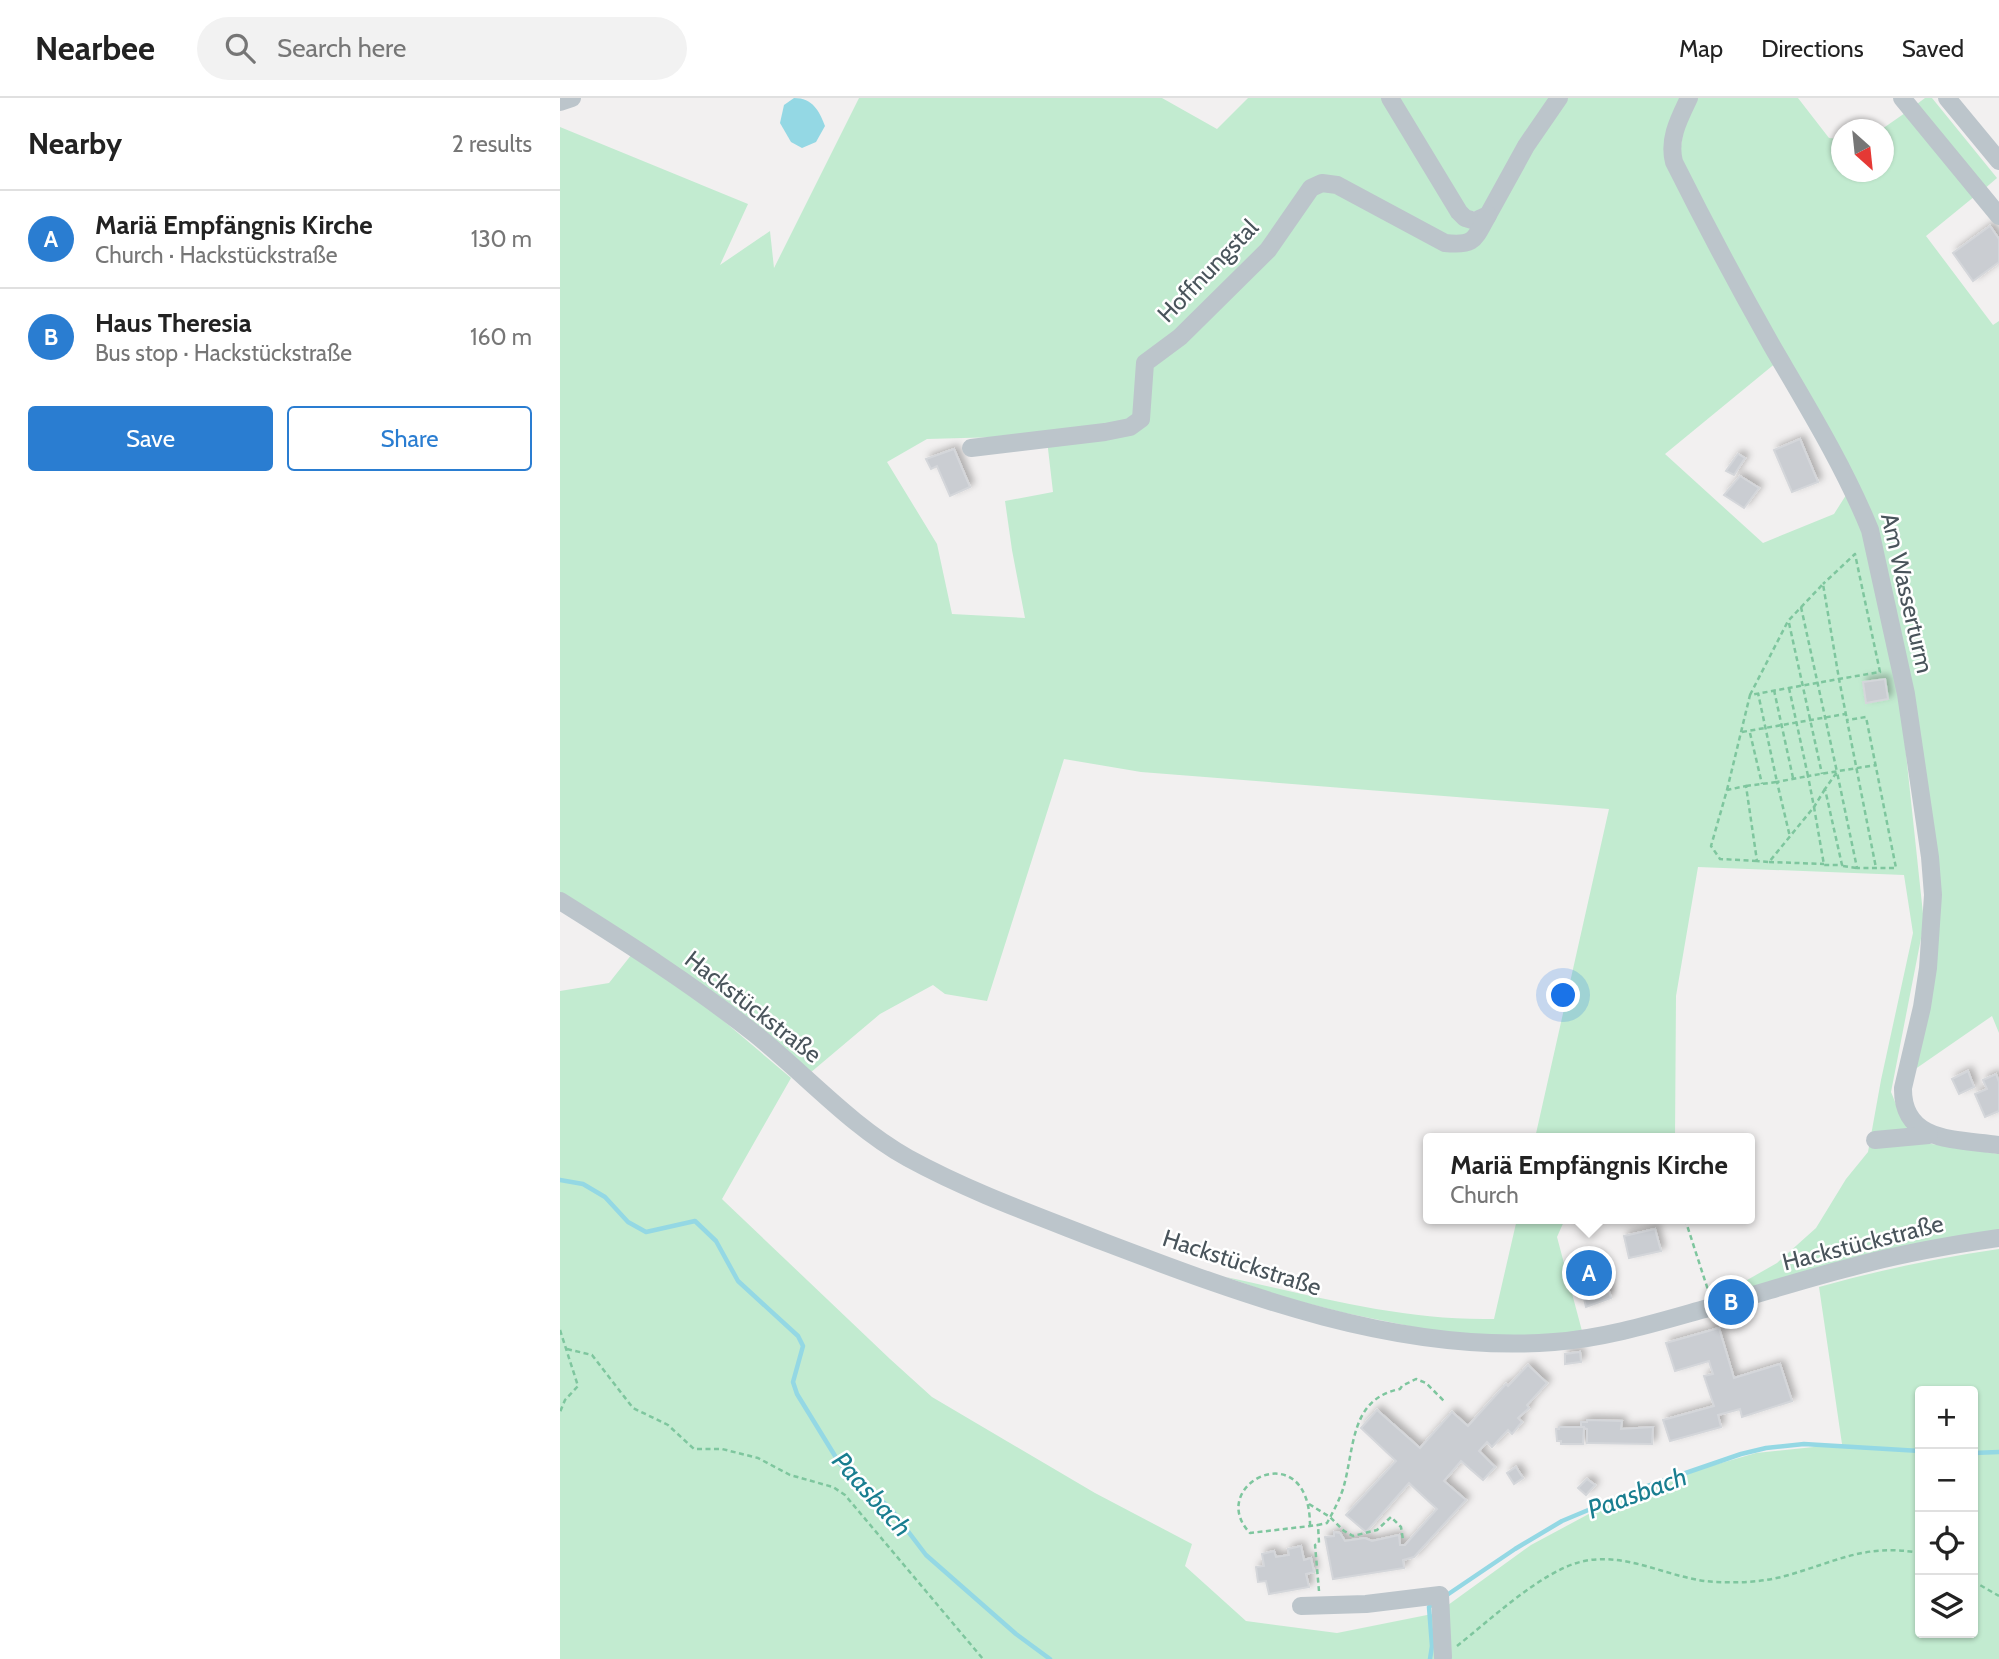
<!DOCTYPE html>
<meta charset="utf-8">
<style>
:root{--surface:#fff;--page:#f2f2f2;--text:#222;--muted:#767676;--line:#e0e0e0;--accent:#2a7dd1}
body{margin:0;font-family:Cabin,sans-serif;background:var(--page);color:var(--text)}
.controls{position:absolute;right:21px;bottom:21px;display:grid;overflow:hidden;border-radius:7px;box-shadow:0 2px 5px #0004}
.controls button{width:63px;height:63px;display:grid;place-items:center;padding:0;border:0;border-bottom:2px solid var(--line);background:var(--surface);color:var(--text);font:35px sans-serif}
.compass{position:absolute;left:1271px;top:21px;width:63px;height:63px;border-radius:50%;background:var(--surface);box-shadow:0 2px 5px #0004;rotate:153deg}
.you{position:absolute;left:1004px;top:898px;width:24px;height:24px;margin:-18px;border:5px solid #fff;border-radius:50%;background:#1a73e8;box-shadow:0 0 0 10px #1a73e833}
.badge{display:grid;place-items:center;width:46px;height:46px;border-radius:50%;background:var(--accent);color:#fff;font-size:23px;font-weight:700}
.pin{position:absolute;translate:-50% -50%;border:4px solid #fff;box-shadow:0 2px 7px #0006}
.popup{position:absolute;left:863px;top:1035px;width:332px;height:91px;box-sizing:border-box;display:grid;place-content:center;border-radius:7px;background:var(--surface);filter:drop-shadow(0 2px 5px #0005);font-size:23px;white-space:nowrap;color:var(--muted)}
.popup b{font-size:26px;color:var(--text)}
.popup::after{content:'';position:absolute;left:50%;top:100%;margin-left:-14px;border:14px solid transparent;border-top-color:var(--surface)}
.list{margin:0;padding:0;list-style:none}
h2{display:flex;justify-content:space-between;align-items:center;height:91px;margin:0;padding:0 28px;font-size:30px}
h2 small{font-size:23px;font-weight:400;color:var(--muted)}
.list li{display:grid;grid-template-columns:46px 1fr auto;gap:21px;align-items:center;box-sizing:border-box;height:98px;padding:0 28px;border-top:2px solid var(--line)}
.list b{display:block;font-size:26px;white-space:nowrap}
.list p{margin:0;font-size:23px;white-space:nowrap;color:var(--muted)}
.list em{font-size:23px;font-style:normal;color:var(--muted)}
.actions{display:flex;gap:14px;padding:21px 28px}
.actions a{flex:1;padding:16px 0;border:2px solid var(--accent);border-radius:7px;text-align:center;font-size:24px;color:var(--accent)}
.actions .main{background:var(--accent);color:#fff}
.icon{flex:none;width:38px;height:38px;fill:none;stroke:currentColor;stroke-width:2;stroke-linecap:round;stroke-linejoin:round}
.map{position:relative;flex:none;width:1439px;height:1561px;overflow:hidden}
header{display:flex;align-items:center;gap:42px;box-sizing:border-box;height:98px;padding:0 35px;background:var(--surface);border-bottom:2px solid var(--line)}
header strong{font-size:33px}
nav{display:flex;gap:38px;margin-inline-start:auto;font-size:24px}
.search{width:490px;height:63px;background:var(--page);display:flex;align-items:center;gap:18px;box-sizing:border-box;padding:0 24px;border-radius:38px;color:var(--muted);font-size:26px}
main{display:flex}
aside{flex:1;background:var(--surface)}
.map>svg:first-child{display:block}
</style>
<header>
<strong>Nearbee</strong>
<div class="search"><svg class="icon" aria-label="search" viewBox="0 0 24 24"><circle cx="10" cy="10" r="6"/><path d="M15 15l6 6"/></svg>Search here</div>
<nav><a>Map</a><a>Directions</a><a>Saved</a></nav>
</header>
<main>
<aside>
<h2>Nearby<small>2 results</small></h2>
<ul class="list">
<li><span class="badge">A</span><div><b>Mariä Empfängnis Kirche</b><p>Church · Hackstückstraße</p></div><em>130 m</em></li>
<li><span class="badge">B</span><div><b>Haus Theresia</b><p>Bus stop · Hackstückstraße</p></div><em>160 m</em></li>
</ul>
<div class="actions"><a class="main">Save</a><a>Share</a></div>
</aside>
<div class="map">
<svg width="1439" height="1561" viewBox="0 0 1439 1561">
<defs>
<filter id="shadow"><feDropShadow dx="4" dy="-4" stdDeviation="3.5" flood-color="#0004"/></filter>
</defs>
<rect width="100%" height="100%" fill="#f2f0f0"/>
<g fill="#c2ebd0" fill-rule="evenodd">
<path d="M 299,0 L 602,0 L 657,31 L 688,0 L 826,0 L 857,45 L 900,116 L 906,124 L 914,127 L 921,124 C 914,143 905,145 887,143 L 779,85 L 761,80 L 750,84 L 703,151 L 618,237 L 583,263 L 578,317 L 569,323 L 556,327 L 474,338 L 367,341 L 327,364 L 377,446 L 392,516 L 465,520 L 452,452 L 445,403 L 493,394 L 487,342 L 569,333 L 586,325 L 587,266 C 632,236 672,199 707,157 C 723,138 732,112 752,96 C 760,89 767,90 776,93 L 888,150 L 899,152 L 916,144 L 968,48 L 1003,0 L 1123,0 C 1114,23 1104,46 1111,71 L 1217,264 L 1105,356 L 1203,445 L 1274,416 L 1288,394 L 1307,442 L 1341,609 L 1364,825 L 1331,994 L 1342,1021 L 1365,1045 L 1439,1056 L 1439,1133 L 1339,1150 L 1278,1164 L 1152,1202 L 1217,1165 L 1256,1130 L 1286,1081 L 1308,1054 L 1321,982 L 1353,835 L 1344,777 L 1138,769 L 1116,898 L 1115,1040 L 975,1040 L 1049,711 L 581,674 L 504,661 L 427,903 L 385,896 L 373,887 L 320,916 L 250,975 L 171,907 L 0,796 L 0,29 L 188,106 L 160,167 L 210,133 L 214,170 Z"/>
<path d="M 833,0 L 995,0 L 927,114 L 903,113 Z"/>
<path d="M 1137,0 L 1238,0 L 1269,40 L 1281,41 L 1282,74 L 1324,74 L 1322,31 L 1345,15 L 1415,98 L 1366,138 L 1433,227 L 1439,223 L 1439,935 L 1432,918 L 1351,974 L 1378,825 L 1320,443 L 1119,61 L 1124,29 Z"/>
<path d="M 1365,0 L 1372,0 L 1437,80 L 1423,92 L 1353,9 Z"/>
<path d="M 72,856 L 152,913 L 231,980 L 162,1101 L 164,1103 L 330,1261 L 372,1299 L 535,1395 L 632,1446 L 625,1468 L 686,1523 L 777,1535 L 877,1515 L 971,1447 L 1038,1411 L 1144,1370 L 1196,1355 L 1282,1346 L 1259,1189 C 1319,1172 1378,1160 1439,1151 L 1439,1561 L 0,1561 L 0,893 L 49,885 ZM 1360,1293 L 1413,1293 L 1413,1535 L 1360,1535 Z"/>
<path d="M 957,1121 L 1005,1121 L 997,1139 L 1022,1233 L 995,1239 L 903,1239 L 785,1215 L 723,1199 L 666,1179 C 754,1198 843,1223 934,1221 Z"/>
</g>
<path fill="#94d8e4" d="M 234,0 C 253,0 259,13 265,28 L 256,44 L 242,50 L 231,44 L 220,25 L 224,7 Z"/>
<g fill="none" stroke-linecap="round" stroke-linejoin="round">
<g stroke="#94d8e4" stroke-width="4.5">
<path d="M 0,1082 L 23,1086 L 45,1099 L 68,1124 L 86,1134 L 135,1123 L 156,1143 L 178,1183 L 238,1238 L 243,1248 L 233,1284 L 237,1296 L 280,1366 L 331,1411 L 366,1457 L 456,1536 L 490,1561"/>
<path d="M 1413,1355 L 1439,1354"/>
<path d="M 884,1499 L 955,1451 L 1002,1423 L 1076,1392 L 1181,1356 L 1206,1350 L 1244,1346 L 1360,1353"/>
<path d="M 870,1561 L 872,1548 L 869,1509 L 874,1505"/>
</g>
</g>
<g fill="#cacdd2" stroke="#d4d6da" stroke-width="2" filter="url(#shadow)">
<path d="M 1430,128 L 1439,141 L 1439,164 L 1413,183 L 1393,155 Z"/>
<path d="M 1240,341 L 1258,384 L 1232,394 L 1214,352 Z"/>
<path d="M 394,351 L 410,389 L 390,398 L 377,368 L 371,371 L 366,361 Z"/>
<path d="M 1178,356 L 1185,360 L 1174,377 L 1166,373 Z"/>
<path d="M 1180,378 L 1199,390 L 1184,410 L 1164,397 Z"/>
<path d="M 1325,581 L 1328,601 L 1306,605 L 1303,584 Z"/>
<path d="M 1408,973 L 1414,989 L 1399,996 L 1392,981 Z"/>
<path d="M 1436,976 L 1439,984 L 1439,1013 L 1425,1019 L 1415,996 L 1427,991 L 1423,982 Z"/>
<path d="M 1095,1131 L 1101,1153 L 1069,1160 L 1064,1138 Z"/>
<path d="M 1037,1158 L 1044,1187 L 1047,1186 L 1051,1200 L 1026,1209 L 1015,1164 Z"/>
<path d="M 1159,1230 L 1174,1280 L 1220,1266 L 1232,1303 L 1182,1319 L 1180,1311 L 1158,1317 L 1161,1329 L 1110,1343 L 1103,1322 L 1154,1308 L 1144,1278 L 1153,1276 L 1149,1263 L 1115,1273 L 1106,1245 Z"/>
<path d="M 1020,1254 L 1021,1264 L 1005,1266 L 1005,1256 Z"/>
<path d="M 968,1267 L 987,1285 L 967,1307 L 969,1310 L 958,1320 L 962,1324 L 952,1336 L 948,1332 L 932,1349 L 927,1344 L 919,1353 L 935,1369 L 923,1382 L 901,1363 L 884,1383 L 906,1402 L 854,1459 L 843,1462 L 844,1470 L 773,1481 L 765,1439 L 774,1438 L 774,1434 L 780,1435 L 785,1443 L 805,1440 L 812,1443 L 839,1437 L 840,1447 L 845,1447 L 877,1411 L 849,1385 L 806,1434 L 786,1417 L 836,1363 L 801,1330 L 817,1312 L 860,1350 L 892,1314 L 908,1328 L 946,1286 L 948,1288 Z"/>
<path d="M 1027,1322 L 1062,1323 L 1061,1331 L 1093,1329 L 1092,1346 L 1027,1345 L 1027,1331 L 1021,1329 L 1021,1324 L 1027,1324 Z"/>
<path d="M 999,1329 L 1024,1329 L 1023,1346 L 1001,1346 L 1001,1343 L 997,1343 L 996,1331 L 999,1331 Z"/>
<path d="M 956,1369 L 963,1380 L 954,1386 L 947,1375 Z"/>
<path d="M 1027,1381 L 1035,1387 L 1026,1397 L 1018,1390 Z"/>
<path d="M 741,1448 L 744,1462 L 751,1460 L 754,1474 L 746,1476 L 749,1489 L 709,1496 L 706,1483 L 698,1484 L 696,1469 L 704,1468 L 702,1456 L 714,1453 L 716,1459 L 729,1457 L 728,1451 Z"/>
</g>
<g fill="none" stroke-linecap="round" stroke-linejoin="round">
<g stroke="#7ec69e" stroke-width="2.5" stroke-dasharray="5 3.5" stroke-linecap="butt">
<path d="M 1241,509 L 1277,674"/>
<path d="M 1229,525 L 1262,676"/>
<path d="M 1229,590 L 1248,678 L 1217,684 L 1230,739"/>
<path d="M 1214,592 L 1233,680"/>
<path d="M 1190,597 L 1228,523 L 1263,486 L 1279,581 L 1320,574 L 1295,456 L 1263,486"/>
<path d="M 1182,634 L 1285,616"/>
<path d="M 1190,635 L 1202,686"/>
<path d="M 1186,688 L 1217,684 L 1198,595"/>
<path d="M 1265,691 L 1254,709 L 1248,678 L 1316,667"/>
<path d="M 1167,692 L 1190,597 L 1279,581 L 1287,622"/>
<path d="M 1197,763 L 1160,761 L 1151,748 L 1167,692 L 1186,688 L 1197,763 L 1209,764 L 1254,709 L 1264,767 L 1282,767 L 1265,691 L 1277,674 L 1297,770 L 1336,770 L 1306,619 L 1287,622 L 1316,770"/>
<path d="M 1209,764 L 1264,766"/>
<path d="M 1283,768 L 1297,770"/>
<path d="M 1125,1121 L 1148,1192"/>
<path d="M 0,1232 L 18,1288 L 5,1302 L 0,1314"/>
<path d="M 7,1251 L 32,1257 L 73,1310 L 108,1327 L 134,1351 L 162,1351 L 198,1360 L 230,1377 L 273,1389 L 285,1397 L 423,1561"/>
<path d="M 749,1406 L 770,1419 L 784,1433 L 793,1438 L 817,1432 L 831,1419 L 841,1429 L 843,1442"/>
<path d="M 750,1428 C 750,1333 644,1387 690,1435 L 750,1428 L 758,1427"/>
<path d="M 1413,1483 L 1439,1498"/>
<path d="M 759,1493 L 755,1447 L 759,1445 L 758,1427 L 767,1425 C 773,1414 779,1403 783,1391 C 795,1351 789,1301 840,1291 L 842,1288 L 856,1281 L 866,1285 L 884,1303"/>
<path d="M 897,1548 C 930,1522 981,1474 1020,1464 C 1067,1452 1110,1482 1156,1484 C 1179,1485 1203,1484 1225,1478 C 1276,1464 1305,1445 1360,1455"/>
</g>
<g stroke="#bcc5cb" stroke-width="18">
<path d="M 830,0 L 899,114 L 905,120 L 915,123 L 928,117 L 966,48 L 999,0"/>
<path d="M 1129,0 C 1119,21 1108,41 1114,64 C 1145,126 1178,188 1212,248 C 1247,308 1284,368 1310,432 L 1346,596 L 1370,759 L 1373,797 L 1368,870 L 1362,909 L 1343,990 C 1342,1046 1399,1041 1439,1047"/>
<path d="M 1342,0 L 1439,118"/>
<path d="M 1387,0 L 1439,63"/>
<path d="M 0,4 L 12,0"/>
<path d="M 411,350 L 545,334 L 570,329 L 581,321 L 585,265 L 620,239 L 708,152 L 751,90 L 762,85 L 777,87 L 885,145 C 915,148 914,142 928,117"/>
<path d="M 0,803 C 67,845 133,887 195,936 C 246,977 291,1028 348,1060 C 410,1094 478,1118 544,1144 C 686,1198 839,1256 994,1244 C 1047,1240 1098,1224 1148,1210 C 1196,1197 1244,1181 1292,1169 C 1340,1156 1390,1147 1439,1140"/>
<path d="M 1315,1042 L 1369,1037"/>
<path d="M 741,1508 L 806,1506 L 880,1497 L 883,1559"/>
</g>
</g>
<g text-anchor="middle" stroke-width="5" stroke-linejoin="round" paint-order="stroke">
<g font-size="24" fill="#49545b" stroke="#fff">
<text transform="translate(648 173) rotate(-46)" y="8">Hoffnungstal</text>
<text transform="translate(1347 495) rotate(77)" y="8">Am Wasserturm</text>
<text transform="translate(193 909) rotate(38)" y="8">Hackstückstraße</text>
<text transform="translate(1303 1145) rotate(-14)" y="8">Hackstückstraße</text>
<text transform="translate(682 1165) rotate(18)" y="8">Hackstückstraße</text>
</g>
<g font-size="26" font-style="italic" fill="#197e90" stroke="#fff">
<text transform="translate(1077 1395) rotate(-20)" y="9">Paasbach</text>
<text transform="translate(312 1396) rotate(48)" y="9">Paasbach</text>
</g>
</g>
</svg>
<div class="controls">
<button>+</button>
<button>−</button>
<button><svg class="icon" aria-label="locate" viewBox="0 0 24 24"><circle cx="12" cy="12" r="6"/><path d="M12 2v4M12 18v4M2 12h4M18 12h4"/></svg></button>
<button><svg class="icon" aria-label="layers" viewBox="0 0 24 24"><path d="M12 4l9 5-9 5-9-5zM3 14l9 5 9-5"/></svg></button>
</div>
<svg class="compass" viewBox="-18 -18 36 36"><path d="M0-13l5 13h-10z" fill="#e53935"/><path d="M0 13l5-13h-10z" fill="#767676"/></svg>
<div class="you"></div>
<div class="pin badge" style="left:1029px;top:1175px">A</div>
<div class="popup"><b>Mariä Empfängnis Kirche</b>Church</div>
<div class="pin badge" style="left:1171px;top:1204px">B</div>
</div>
</main>
